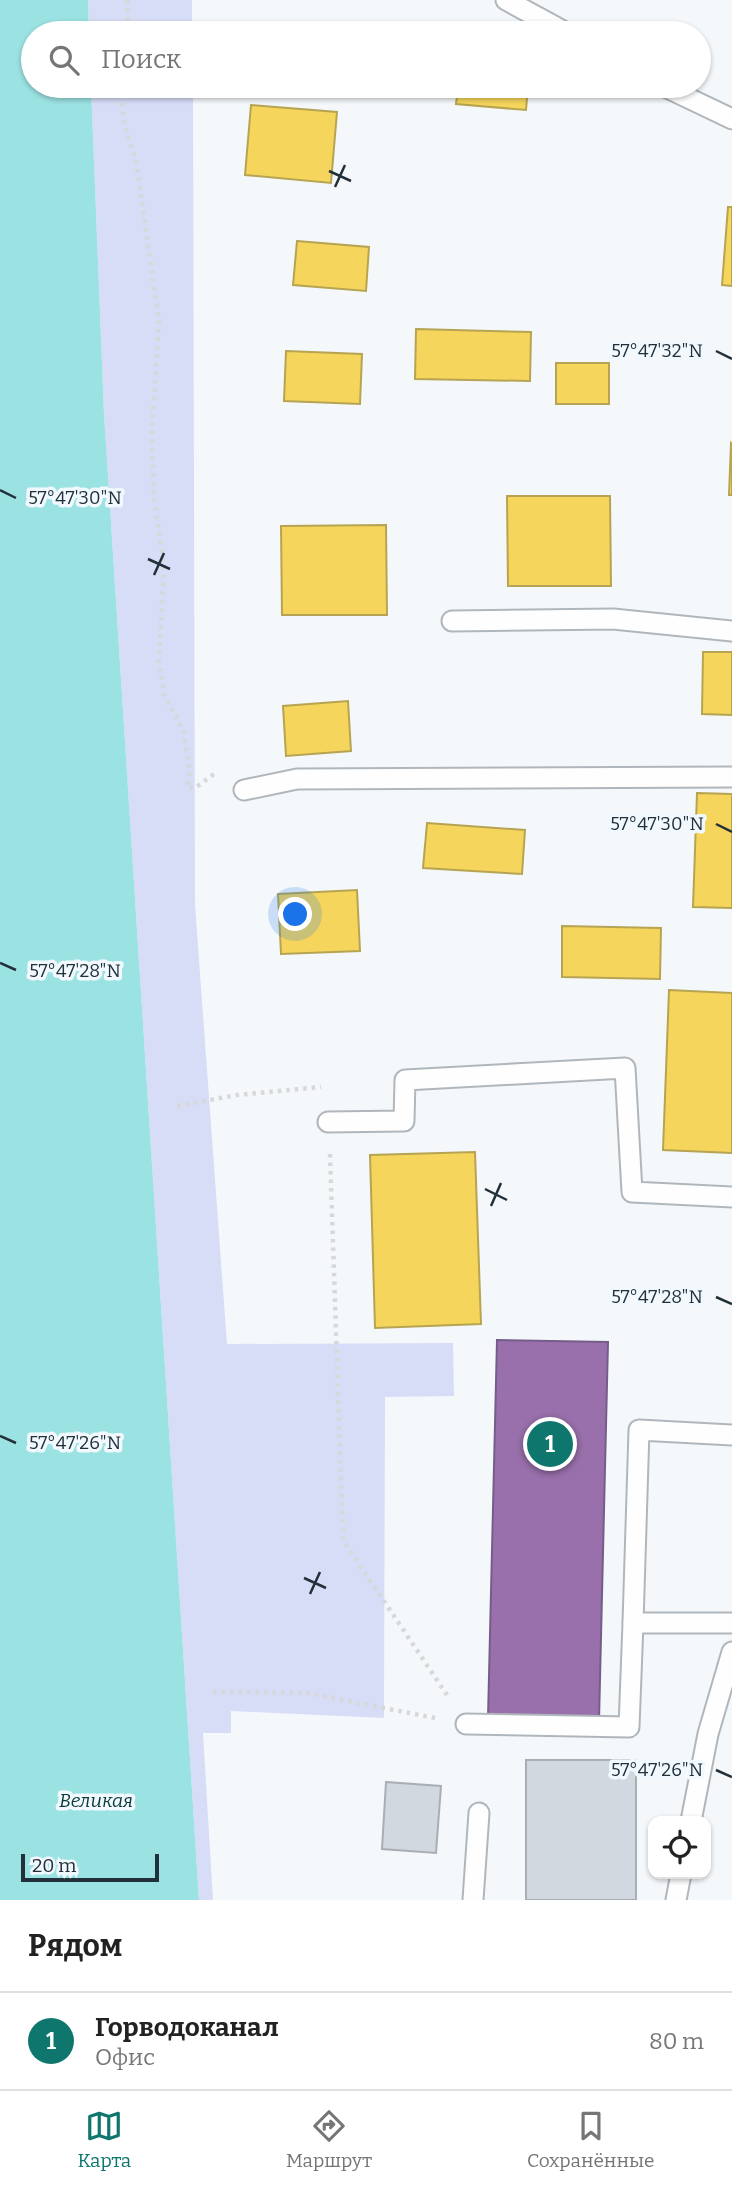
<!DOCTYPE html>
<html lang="ru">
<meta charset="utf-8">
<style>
:root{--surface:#fff;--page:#f2f2f2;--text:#222;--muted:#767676;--line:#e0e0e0;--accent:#0f766e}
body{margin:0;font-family:Bitter,serif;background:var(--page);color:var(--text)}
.controls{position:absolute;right:21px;bottom:21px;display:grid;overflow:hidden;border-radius:14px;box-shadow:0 2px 5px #0004}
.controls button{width:63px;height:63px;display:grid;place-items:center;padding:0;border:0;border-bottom:2px solid var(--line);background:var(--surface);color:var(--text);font:35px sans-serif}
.scale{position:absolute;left:21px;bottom:18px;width:138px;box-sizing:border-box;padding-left:7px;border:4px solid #223039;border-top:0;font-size:19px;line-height:24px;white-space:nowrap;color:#223039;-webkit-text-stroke:5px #f2f9fe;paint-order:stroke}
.you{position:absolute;left:296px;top:915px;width:24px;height:24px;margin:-18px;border:5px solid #fff;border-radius:50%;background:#1a73e8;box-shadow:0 0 0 10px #1a73e833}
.badge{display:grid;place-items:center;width:46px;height:46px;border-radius:50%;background:var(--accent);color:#fff;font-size:23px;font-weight:700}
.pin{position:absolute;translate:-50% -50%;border:4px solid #fff;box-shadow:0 2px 7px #0006}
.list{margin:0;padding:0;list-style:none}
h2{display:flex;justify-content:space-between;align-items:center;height:91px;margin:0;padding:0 28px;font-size:30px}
h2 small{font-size:23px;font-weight:400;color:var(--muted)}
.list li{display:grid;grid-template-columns:46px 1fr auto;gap:21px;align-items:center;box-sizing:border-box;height:98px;padding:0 28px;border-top:2px solid var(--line)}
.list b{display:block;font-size:26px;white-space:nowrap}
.list p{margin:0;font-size:23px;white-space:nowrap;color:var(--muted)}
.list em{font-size:23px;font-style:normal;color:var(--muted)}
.icon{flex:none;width:38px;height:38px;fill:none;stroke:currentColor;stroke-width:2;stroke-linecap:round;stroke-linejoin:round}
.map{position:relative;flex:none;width:732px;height:1900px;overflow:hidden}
.search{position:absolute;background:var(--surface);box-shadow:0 2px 5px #0004;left:21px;right:21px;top:21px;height:77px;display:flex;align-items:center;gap:18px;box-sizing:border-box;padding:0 24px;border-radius:38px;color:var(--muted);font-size:26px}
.sheet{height:189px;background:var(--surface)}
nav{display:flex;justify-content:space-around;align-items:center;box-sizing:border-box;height:98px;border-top:2px solid var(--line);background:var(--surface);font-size:19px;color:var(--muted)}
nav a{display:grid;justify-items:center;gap:4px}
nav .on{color:var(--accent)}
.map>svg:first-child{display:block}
</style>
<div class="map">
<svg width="732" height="1900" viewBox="0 0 732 1900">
<rect width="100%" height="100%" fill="#f5f8fb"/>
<g fill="#d7ddf7">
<path d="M 88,0 L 192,0 L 192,33 L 89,33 Z"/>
<path d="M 91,86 L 193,86 L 195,905 L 227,1344 L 453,1343 L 454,1396 L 385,1397 L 384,1718 L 231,1711 L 231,1733 L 203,1733 L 213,1900 L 199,1900 L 104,413 Z"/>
</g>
<path fill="#9be2e3" d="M 0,0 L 88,0 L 89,33 L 33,33 L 33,86 L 91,86 L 104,413 L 199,1900 L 0,1900 Z"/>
<g fill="#f6d55c" stroke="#b6a452" stroke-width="2">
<path d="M 458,86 L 528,86 L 526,110 L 456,104 Z"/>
<path d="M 251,105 L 337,112 L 331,183 L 245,175 Z"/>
<path d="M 728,207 L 732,207 L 732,286 L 722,285 Z"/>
<path d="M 297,241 L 369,247 L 366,291 L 293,285 Z"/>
<path d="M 416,329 L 531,332 L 530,381 L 415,379 Z"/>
<path d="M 286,351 L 362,354 L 360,404 L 284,401 Z"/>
<rect x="556" y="363" width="53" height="41"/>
<path d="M 731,443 L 732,444 L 732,495 L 729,495 Z"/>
<path d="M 507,496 L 610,496 L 611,586 L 508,586 Z"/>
<path d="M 386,525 L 387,615 L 282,615 L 281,526 Z"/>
<path d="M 703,652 L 732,652 L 732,715 L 702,714 Z"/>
<path d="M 348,701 L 351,751 L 286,756 L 283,706 Z"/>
<path d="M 697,793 L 732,794 L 732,908 L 693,907 Z"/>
<path d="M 427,823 L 525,830 L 522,874 L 423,868 Z"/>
<path d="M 357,890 L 360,951 L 281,954 L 278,894 Z"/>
<path d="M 562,926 L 661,928 L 660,979 L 562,977 Z"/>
<path d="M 669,990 L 732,993 L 732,1153 L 663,1150 Z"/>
<path d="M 475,1152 L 481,1324 L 375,1328 L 370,1155 Z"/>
</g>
<path fill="#9970ab" stroke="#755d89" stroke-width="2" d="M 497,1340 L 608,1342 L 599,1721 L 488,1718 Z"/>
<g fill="#d2d8df" stroke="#a9aeb5" stroke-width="2">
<rect x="526" y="1760" width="110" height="140"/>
<path d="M 386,1782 L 441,1786 L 436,1853 L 382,1849 Z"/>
</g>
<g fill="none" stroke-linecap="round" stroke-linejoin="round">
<g stroke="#b0b7bc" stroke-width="23">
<g id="lane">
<path d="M 506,0 L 567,33"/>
<path d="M 663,86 L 732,119"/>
<path d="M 452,621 L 613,619 L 732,631"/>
<path d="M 244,790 L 297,779 L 732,777"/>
<path d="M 328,1122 L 404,1121 L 405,1080 L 625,1068 L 632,1192 L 732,1197"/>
<path d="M 633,1623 L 639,1430 L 732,1435"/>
<path d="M 466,1724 L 629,1727 L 633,1623 L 732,1623"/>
<path d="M 691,1821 L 708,1734 L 732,1652"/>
<path d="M 473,1900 L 479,1813"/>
<path d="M 676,1900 L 681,1874"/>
</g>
</g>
<g stroke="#d6d8d9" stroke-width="4.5" stroke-dasharray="3.5 5" stroke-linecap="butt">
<path d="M 127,0 L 128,33"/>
<path d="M 122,86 C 121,112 126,135 136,160 L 159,321 L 152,431 L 154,498 L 164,566 L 159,661 L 164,694 L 183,730 L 190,772 L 187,787 L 195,788 L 214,774"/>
<path d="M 177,1106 L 237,1095 L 321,1087"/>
<path d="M 330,1154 L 343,1540 L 449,1698"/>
<path d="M 213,1692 L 307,1693 L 435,1718"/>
</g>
<use href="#lane" stroke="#fefefe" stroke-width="19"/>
</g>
<path fill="none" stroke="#223039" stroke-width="2.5" d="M 329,171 L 351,181M 335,187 L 345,165M 716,351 L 732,359M 0,490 L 16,498M 148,559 L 170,569M 154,575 L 164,553M 716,824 L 732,832M 0,963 L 16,970M 485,1189 L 507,1200M 491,1206 L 501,1183M 716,1297 L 732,1304M 0,1436 L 16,1443M 304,1578 L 326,1588M 310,1594 L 320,1572M 716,1770 L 732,1777"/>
<g text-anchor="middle" stroke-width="7" stroke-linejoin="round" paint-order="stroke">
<g font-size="19" font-style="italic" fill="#093b3b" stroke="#f2f9fe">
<text x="96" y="1807">Великая</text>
</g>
</g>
<g font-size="18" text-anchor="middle" fill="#223039" stroke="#f2f9fe" stroke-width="7" stroke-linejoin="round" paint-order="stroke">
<text x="657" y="357">57°47'32"N</text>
<text x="75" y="504">57°47'30"N</text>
<text x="657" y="830">57°47'30"N</text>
<text x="75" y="977">57°47'28"N</text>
<text x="657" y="1303">57°47'28"N</text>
<text x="75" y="1449">57°47'26"N</text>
<text x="657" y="1776">57°47'26"N</text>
</g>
</svg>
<div class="controls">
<button><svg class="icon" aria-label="locate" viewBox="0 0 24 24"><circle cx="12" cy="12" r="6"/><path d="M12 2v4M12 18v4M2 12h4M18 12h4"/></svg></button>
</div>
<div class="scale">20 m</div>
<div class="you"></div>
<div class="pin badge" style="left:550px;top:1444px">1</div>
<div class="search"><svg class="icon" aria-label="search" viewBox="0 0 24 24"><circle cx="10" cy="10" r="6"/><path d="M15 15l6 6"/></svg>Поиск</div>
</div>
<section class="sheet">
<h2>Рядом<small></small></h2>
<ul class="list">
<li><span class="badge">1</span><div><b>Горводоканал</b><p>Офис</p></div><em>80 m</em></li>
</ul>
</section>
<nav>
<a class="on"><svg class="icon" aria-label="map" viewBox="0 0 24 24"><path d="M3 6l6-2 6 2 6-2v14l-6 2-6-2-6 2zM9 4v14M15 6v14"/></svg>Карта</a>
<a><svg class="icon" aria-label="directions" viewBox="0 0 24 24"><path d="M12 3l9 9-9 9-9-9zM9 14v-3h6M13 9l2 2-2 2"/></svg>Маршрут</a>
<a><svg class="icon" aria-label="saved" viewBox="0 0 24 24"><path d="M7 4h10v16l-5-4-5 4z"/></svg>Сохранённые</a>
</nav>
